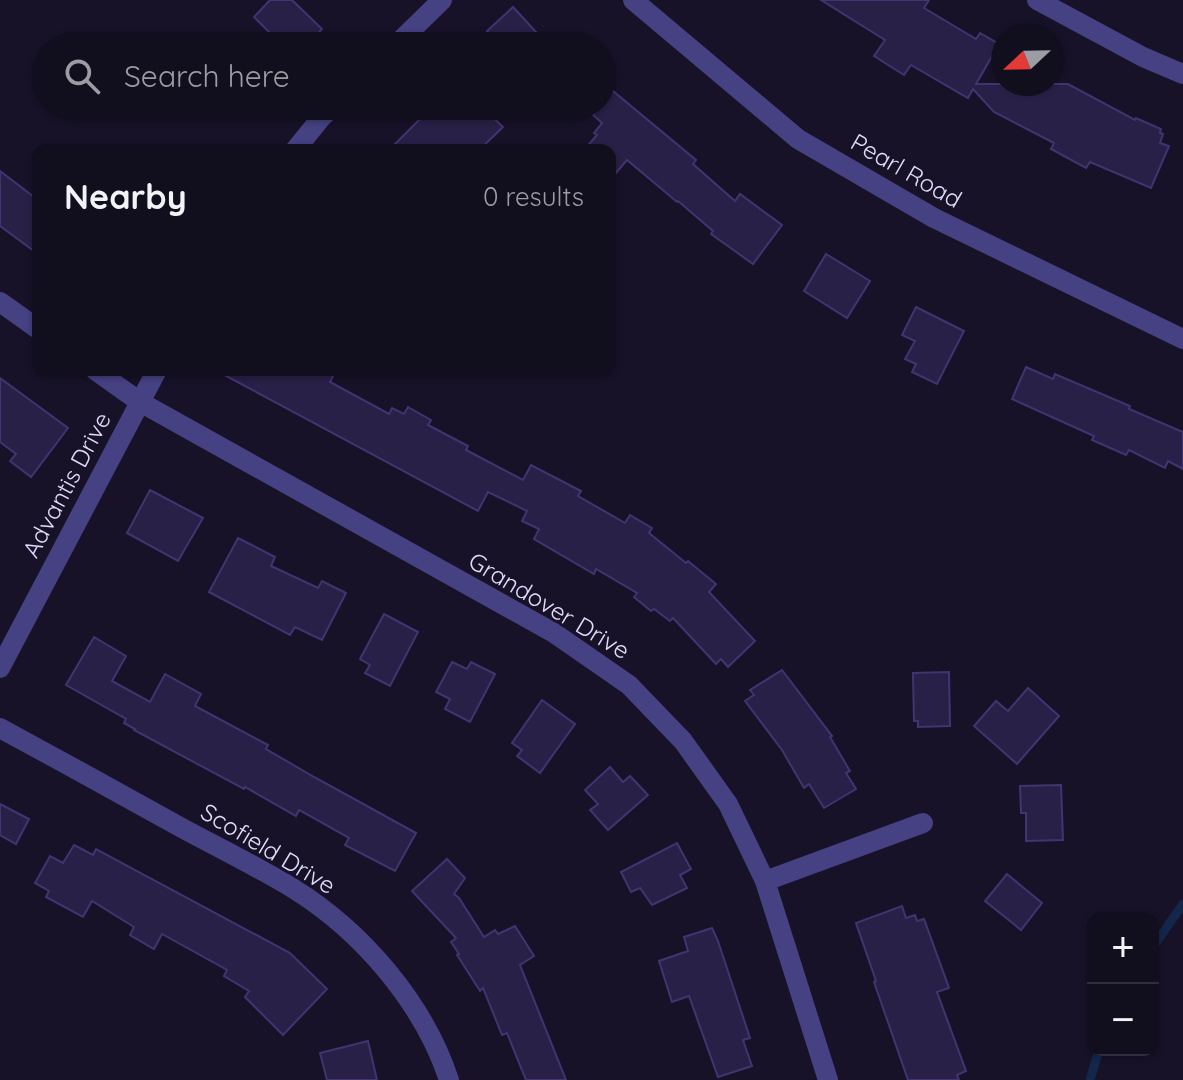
<!DOCTYPE html>
<meta charset="utf-8">
<style>
:root{--surface:#110e1e;--page:#1e1c2b;--text:#f1f3f6;--muted:#9c9ca4;--line:#302e3c}
body{margin:0;font-family:Quicksand,sans-serif;background:var(--page);color:var(--text)}
.controls{position:absolute;right:24px;bottom:24px;display:grid;overflow:hidden;border-radius:16px;box-shadow:0 2px 6px #0004}
.controls button{width:72px;height:72px;display:grid;place-items:center;padding:0;border:0;border-bottom:2px solid var(--line);background:var(--surface);color:var(--text);font:40px sans-serif}
.compass{position:absolute;left:991px;top:24px;width:72px;height:72px;border-radius:50%;background:var(--surface);box-shadow:0 2px 6px #0004;rotate:248deg}
.list{margin:0;padding:0;list-style:none}
h2{display:flex;justify-content:space-between;align-items:center;height:104px;margin:0;padding:0 32px;font-size:34px}
h2 small{font-size:26px;font-weight:400;color:var(--muted)}
.icon{flex:none;width:44px;height:44px;fill:none;stroke:currentColor;stroke-width:2;stroke-linecap:round;stroke-linejoin:round}
.map{position:relative;flex:none;width:1183px;height:1080px;overflow:hidden}
.search{position:absolute;background:var(--surface);box-shadow:0 2px 6px #0004;left:32px;top:32px;width:584px;height:88px;display:flex;align-items:center;gap:20px;box-sizing:border-box;padding:0 28px;border-radius:44px;color:var(--muted);font-size:30px}
.panel{position:absolute;background:var(--surface);box-shadow:0 2px 6px #0004;left:32px;top:144px;width:584px;height:232px;border-radius:16px}
.map>svg:first-child{display:block}
</style>
<div class="map">
<svg width="1183" height="1080" viewBox="0 0 1183 1080">
<rect width="100%" height="100%" fill="#171228"/>
<g fill="none" stroke-linecap="round" stroke-linejoin="round">
<g stroke="#13274b" stroke-width="9">
<path d="M 1153,947 L 1183,904"/>
<path d="M 1090,1080 L 1099,1050"/>
</g>
</g>
<g fill="#292047" stroke="#423471" stroke-width="2">
<path d="M 270,0 L 292,0 L 322,29 L 306,46 L 283,46 L 254,17 Z"/>
<path d="M 821,0 L 929,0 L 924,8 L 976,39 L 980,33 L 999,44 L 976,84 L 1068,84 L 1135,120 L 1136,118 L 1161,129 L 1160,133 L 1163,134 L 1160,143 L 1169,146 L 1151,188 L 1090,162 L 1086,168 L 1051,149 L 1054,143 L 994,112 L 973,89 L 968,98 L 911,65 L 904,75 L 874,56 L 885,40 Z"/>
<path d="M 513,7 L 549,46 L 500,46 L 487,31 Z"/>
<path d="M 613,91 L 696,160 L 693,164 L 735,201 L 740,194 L 782,225 L 753,264 L 711,234 L 713,231 L 678,201 L 677,202 L 627,160 L 610,180 L 610,150 L 584,150 L 597,135 L 594,133 L 602,123 L 593,115 Z"/>
<path d="M 433,106 L 481,106 L 503,127 L 479,150 L 389,150 Z"/>
<path d="M 0,171 L 38,200 L 38,254 L 0,226 Z"/>
<path d="M 826,254 L 870,281 L 847,318 L 804,291 Z"/>
<path d="M 916,307 L 964,331 L 937,384 L 912,372 L 916,364 L 905,359 L 915,341 L 902,335 Z"/>
<path d="M 1026,367 L 1053,379 L 1055,374 L 1130,406 L 1129,409 L 1183,432 L 1183,469 L 1168,461 L 1165,468 L 1129,450 L 1126,455 L 1092,440 L 1094,436 L 1012,399 Z"/>
<path d="M 215,370 L 336,370 L 330,382 L 389,414 L 392,408 L 404,414 L 408,407 L 431,420 L 428,425 L 468,446 L 466,450 L 523,480 L 531,465 L 581,491 L 578,496 L 625,523 L 630,515 L 652,528 L 649,533 L 686,563 L 688,561 L 716,584 L 709,592 L 755,641 L 728,667 L 721,659 L 716,664 L 673,618 L 670,621 L 654,609 L 651,611 L 634,597 L 637,593 L 596,569 L 594,574 L 534,539 L 539,529 L 522,521 L 527,511 L 488,492 L 478,511 Z"/>
<path d="M 0,378 L 68,428 L 31,477 L 10,461 L 16,454 L 0,442 Z"/>
<path d="M 150,490 L 203,518 L 178,561 L 127,533 Z"/>
<path d="M 238,538 L 275,557 L 271,566 L 318,588 L 322,581 L 346,593 L 322,640 L 295,627 L 290,635 L 209,592 Z"/>
<path d="M 384,614 L 418,632 L 390,686 L 365,673 L 370,665 L 360,659 Z"/>
<path d="M 94,637 L 126,656 L 112,681 L 150,702 L 165,674 L 201,694 L 195,706 L 268,745 L 266,749 L 314,777 L 416,833 L 395,871 L 345,845 L 349,838 L 299,810 L 296,816 L 245,787 L 244,789 L 134,730 L 135,729 L 124,723 L 126,719 L 66,685 Z"/>
<path d="M 452,662 L 467,669 L 471,662 L 495,674 L 470,722 L 445,709 L 450,699 L 436,692 Z"/>
<path d="M 782,670 L 832,736 L 830,737 L 850,771 L 846,773 L 856,789 L 824,808 L 809,784 L 804,788 L 782,750 L 745,701 L 754,695 L 750,690 Z"/>
<path d="M 949,672 L 950,726 L 918,727 L 918,721 L 914,721 L 913,673 Z"/>
<path d="M 1028,688 L 1059,716 L 1017,764 L 974,726 L 996,701 L 1008,711 Z"/>
<path d="M 542,700 L 575,724 L 540,773 L 517,756 L 522,750 L 512,743 Z"/>
<path d="M 610,767 L 623,782 L 630,776 L 648,795 L 608,830 L 590,810 L 598,804 L 585,790 Z"/>
<path d="M 1061,785 L 1063,840 L 1026,841 L 1026,813 L 1021,813 L 1020,786 Z"/>
<path d="M 0,804 L 29,819 L 16,844 L 0,835 Z"/>
<path d="M 677,843 L 691,869 L 680,875 L 687,888 L 652,905 L 640,888 L 631,892 L 621,872 Z"/>
<path d="M 74,845 L 93,855 L 96,849 L 290,953 L 327,989 L 283,1035 L 245,997 L 249,991 L 224,976 L 227,970 L 162,934 L 154,949 L 130,935 L 134,927 L 92,901 L 83,917 L 46,897 L 49,891 L 35,883 L 50,856 L 63,863 Z"/>
<path d="M 447,859 L 465,878 L 454,894 L 459,898 L 484,937 L 495,930 L 498,934 L 515,926 L 534,956 L 520,965 L 566,1080 L 526,1080 L 507,1033 L 502,1035 L 483,988 L 480,991 L 457,955 L 459,954 L 451,942 L 456,938 L 412,891 Z"/>
<path d="M 1007,874 L 1042,903 L 1021,930 L 985,901 Z"/>
<path d="M 902,906 L 906,918 L 915,915 L 917,921 L 924,919 L 949,988 L 937,992 L 966,1071 L 957,1075 L 959,1080 L 908,1080 L 874,982 L 876,981 L 856,923 Z"/>
<path d="M 712,928 L 718,941 L 750,1038 L 743,1040 L 752,1066 L 718,1077 L 689,996 L 672,1002 L 659,961 L 688,951 L 684,937 Z"/>
<path d="M 368,1041 L 377,1080 L 327,1080 L 320,1053 Z"/>
</g>
<g fill="none" stroke-linecap="round" stroke-linejoin="round">
<g stroke="#454183" stroke-width="20">
<path d="M 633,0 L 798,139 L 934,218 L 1183,339"/>
<path d="M 1037,0 L 1143,57 L 1183,74"/>
<path d="M 395,46 L 442,0"/>
<path d="M 295,150 L 321,118 L 333,106"/>
<path d="M 0,302 L 38,329"/>
<path d="M 95,370 L 140,402 L 554,633 L 629,685 L 683,741 L 728,804 L 765,881 L 828,1080"/>
<path d="M 0,668 L 157,370"/>
<path d="M 0,728 C 61,761 121,794 182,828 C 219,848 258,867 294,889 C 363,932 424,1004 449,1080"/>
<path d="M 765,881 L 923,823"/>
</g>
</g>
<g text-anchor="middle" stroke-width="6" stroke-linejoin="round" paint-order="stroke">
<g font-size="24" fill="#e0dcfc" stroke="#171228">
<text transform="translate(906 171) rotate(30)" y="8">Pearl Road</text>
<text transform="translate(67 485) rotate(-62)" y="8">Advantis Drive</text>
<text transform="translate(549 606) rotate(31)" y="8">Grandover Drive</text>
<text transform="translate(268 849) rotate(31)" y="8">Scofield Drive</text>
</g>
</g>
</svg>
<div class="controls">
<button>+</button>
<button>−</button>
</div>
<svg class="compass" viewBox="-18 -18 36 36"><path d="M0-13l5 13h-10z" fill="#e53935"/><path d="M0 13l5-13h-10z" fill="#9c9ca4"/></svg>
<div class="search"><svg class="icon" aria-label="search" viewBox="0 0 24 24"><circle cx="10" cy="10" r="6"/><path d="M15 15l6 6"/></svg>Search here</div>
<section class="panel">
<h2>Nearby<small>0 results</small></h2>
<ul class="list">
</ul>
</section>
</div>
